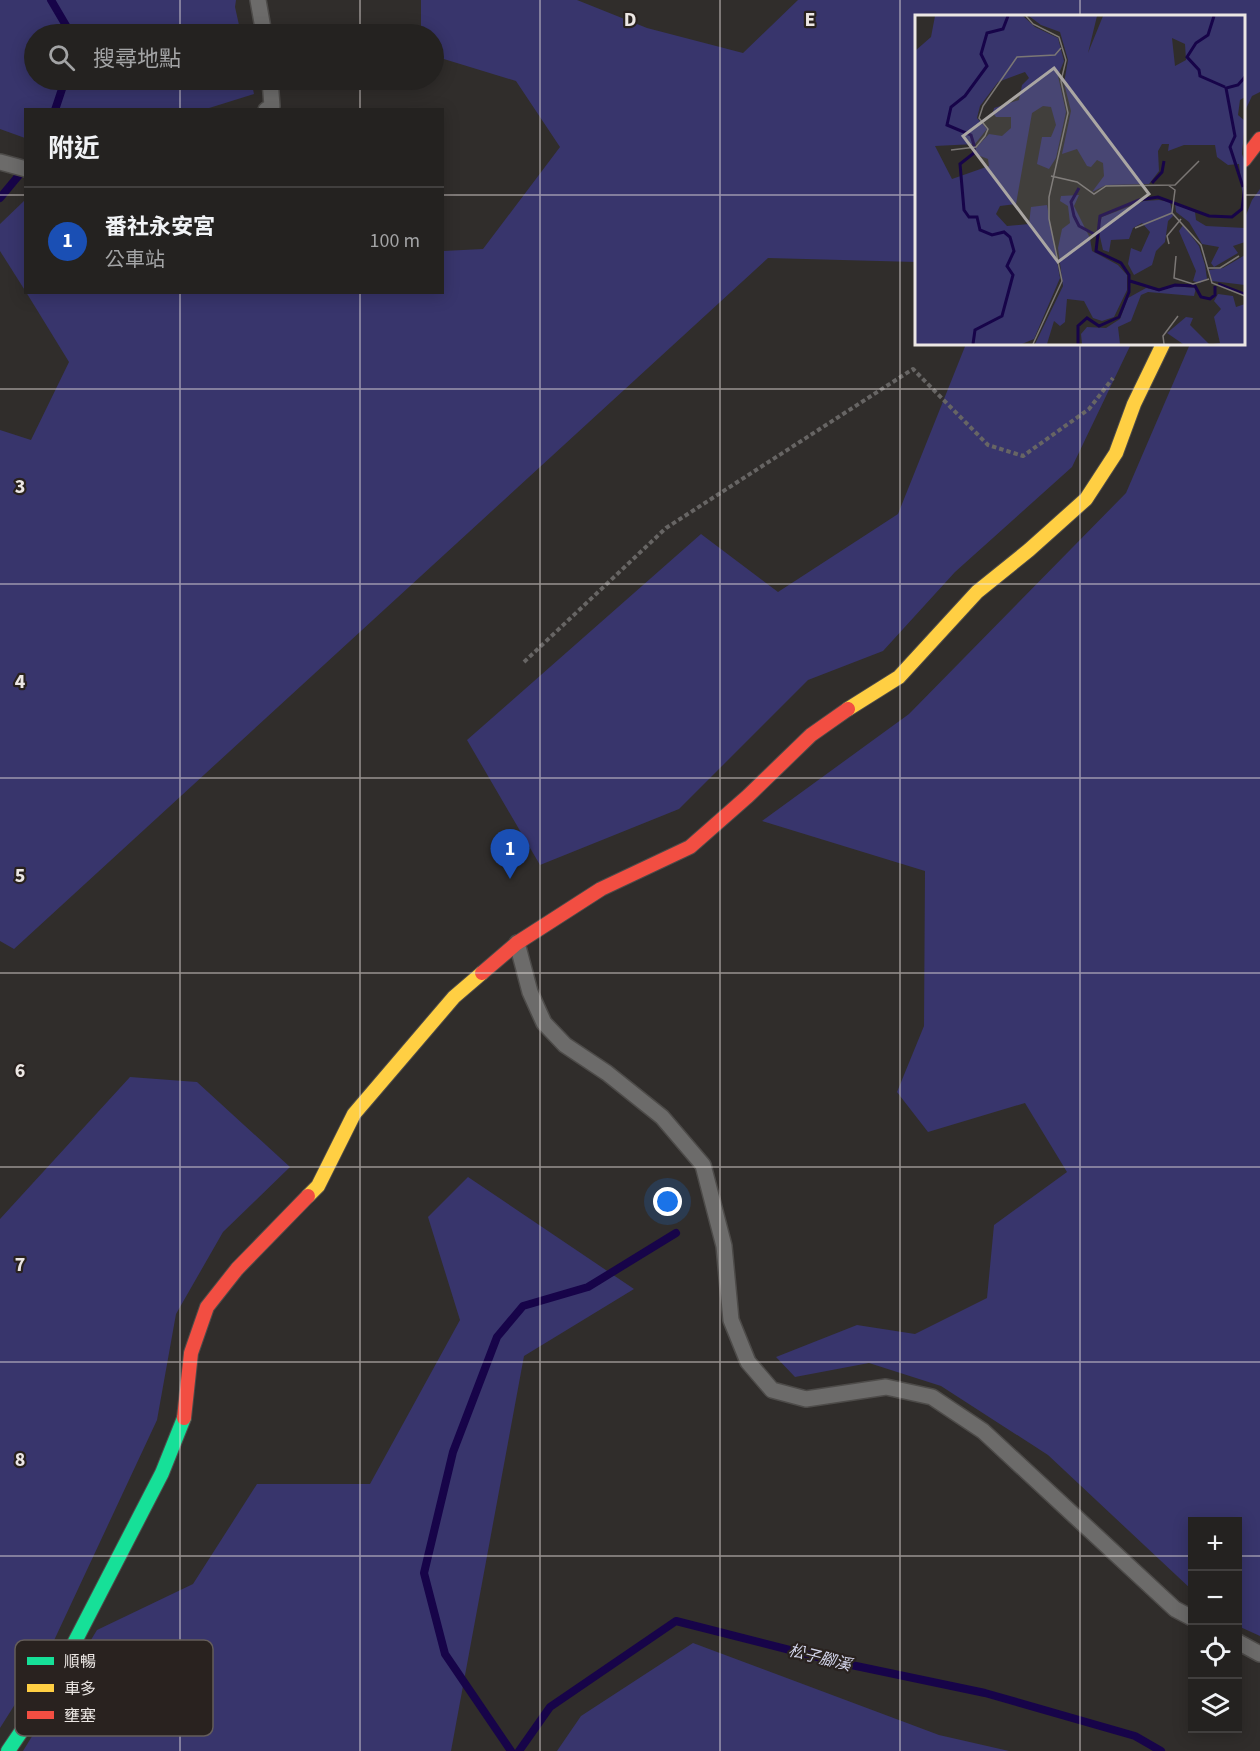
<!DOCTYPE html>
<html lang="zh-TW">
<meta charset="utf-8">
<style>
:root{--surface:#242220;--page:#302f2d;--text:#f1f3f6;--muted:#a3a4a5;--line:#413f3e;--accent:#8c9099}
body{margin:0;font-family:"Source Sans 3","Noto Sans TC",sans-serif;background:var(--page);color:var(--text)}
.controls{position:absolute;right:18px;bottom:18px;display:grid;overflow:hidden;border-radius:0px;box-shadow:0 3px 15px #0003}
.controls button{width:54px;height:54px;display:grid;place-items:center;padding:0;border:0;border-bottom:2px solid var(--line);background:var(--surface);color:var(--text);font:30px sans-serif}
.you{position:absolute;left:668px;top:1202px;width:21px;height:21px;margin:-15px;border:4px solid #fff;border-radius:50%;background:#1a73e8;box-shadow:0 0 0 9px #1a73e833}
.badge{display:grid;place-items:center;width:39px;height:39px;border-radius:50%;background:var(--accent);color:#fff;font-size:20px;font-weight:700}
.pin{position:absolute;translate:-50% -50px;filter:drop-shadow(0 2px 3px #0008)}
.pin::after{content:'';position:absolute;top:32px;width:21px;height:18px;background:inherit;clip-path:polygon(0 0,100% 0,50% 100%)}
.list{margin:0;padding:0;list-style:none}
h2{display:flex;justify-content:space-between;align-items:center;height:78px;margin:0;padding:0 24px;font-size:26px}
h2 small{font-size:20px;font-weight:400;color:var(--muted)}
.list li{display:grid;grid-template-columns:39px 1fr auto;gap:18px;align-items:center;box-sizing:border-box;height:108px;padding:0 24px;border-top:2px solid var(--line)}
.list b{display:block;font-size:22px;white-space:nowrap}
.list p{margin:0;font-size:20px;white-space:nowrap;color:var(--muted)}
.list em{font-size:20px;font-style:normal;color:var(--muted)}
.icon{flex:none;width:33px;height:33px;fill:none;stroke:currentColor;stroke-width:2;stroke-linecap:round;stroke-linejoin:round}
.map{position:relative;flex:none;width:1260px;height:1751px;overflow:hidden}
.search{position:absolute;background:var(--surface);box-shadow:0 3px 15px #0003;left:24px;top:24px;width:420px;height:66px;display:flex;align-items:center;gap:15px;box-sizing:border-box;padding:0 21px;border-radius:33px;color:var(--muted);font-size:22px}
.panel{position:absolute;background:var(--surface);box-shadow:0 3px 15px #0003;left:24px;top:108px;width:420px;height:186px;border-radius:0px}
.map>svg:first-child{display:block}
</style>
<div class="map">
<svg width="1260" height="1751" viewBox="0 0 1260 1751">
<rect width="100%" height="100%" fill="#302d2b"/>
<g fill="#38356c">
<path d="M 0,0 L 236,0 L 235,7 L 241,34 L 34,34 L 34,80 L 251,80 L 254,94 L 206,109 L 26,110 L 25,138 L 0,129 Z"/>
<path d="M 421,0 L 577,0 L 647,28 L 743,53 L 798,0 L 1260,0 L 1260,92 L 1252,96 L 1244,113 L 1244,16 L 916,16 L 916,262 L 768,258 L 14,949 L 0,941 L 0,430 L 31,440 L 69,362 L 26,292 L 442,292 L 443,251 L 483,249 L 560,147 L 516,81 L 434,56 L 434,34 L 421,34 Z"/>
<path d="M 1260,189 L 1260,1636 L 1238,1626 L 1238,1522 L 1192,1522 L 1192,1590 L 1048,1455 L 941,1386 L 869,1363 L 795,1377 L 776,1357 L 857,1325 L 915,1334 L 987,1298 L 994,1225 L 1067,1172 L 1025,1103 L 928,1132 L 897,1092 L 924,1026 L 925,871 L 762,821 L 909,714 L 1126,493 L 1190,344 L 1244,344 L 1244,220 L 1252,200 Z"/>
<path d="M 25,200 L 26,292 L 0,251 L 0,224 Z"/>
<path d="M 966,344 L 1131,344 L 1072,467 L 955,572 L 883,651 L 808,680 L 679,809 L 540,865 L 467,740 L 701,534 L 778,592 L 898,514 Z"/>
<path d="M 130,1077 L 197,1082 L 290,1167 L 223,1232 L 176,1314 L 157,1420 L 50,1649 L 0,1728 L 0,1219 Z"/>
<path d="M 468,1177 L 634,1289 L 524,1356 L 451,1751 L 23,1751 L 97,1630 L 193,1584 L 257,1484 L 370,1484 L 460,1320 L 428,1217 Z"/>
<path d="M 693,1643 L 939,1735 L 1009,1751 L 557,1751 L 581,1716 Z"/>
</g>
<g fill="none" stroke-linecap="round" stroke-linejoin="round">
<g stroke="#170449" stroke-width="8">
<path d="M 51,0 L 71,34"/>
<path d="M 55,110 L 65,80"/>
<path d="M 0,198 L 25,168"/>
<path d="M 511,1751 L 445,1654 L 424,1573 L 453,1452 L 497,1337 L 523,1306 L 588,1287 L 676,1233"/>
<path d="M 519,1751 L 550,1707 L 676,1621 L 837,1662 L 985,1693 L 1135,1736 L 1161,1751"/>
</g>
<g stroke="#4d4b49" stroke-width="18">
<g id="lane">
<path d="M 258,0 L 264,34"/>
<path d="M 266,110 L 272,106 L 270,80"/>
<path d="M 0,162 L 26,169"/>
<path d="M 517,943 L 530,992 L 544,1023 L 565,1045 L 607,1073 L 662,1117 L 703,1165 L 724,1246 L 731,1320 L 748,1362 L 772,1390 L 806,1399 L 886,1387 L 932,1397 L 983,1431 L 1175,1609 L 1192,1618"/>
<path d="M 1238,1642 L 1260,1654"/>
</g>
</g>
<g stroke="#4d4b49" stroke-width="16">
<path id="fast" d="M 8,1751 L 52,1686 L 162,1473 L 184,1418"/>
</g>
<g stroke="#4d4b49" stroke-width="16">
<g id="slow">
<path d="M 848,709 L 899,677 L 977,592 L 1029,550 L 1086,499 L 1116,453 L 1134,404 L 1163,344"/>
<path d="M 308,1196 L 318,1186 L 354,1114 L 454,997 L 482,973"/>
</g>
</g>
<g stroke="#4d4b49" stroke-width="16">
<g id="jam">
<path d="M 1244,160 L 1260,139"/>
<path d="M 482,973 L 517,943 L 601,889 L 690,847 L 748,796 L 811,735 L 848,709"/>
<path d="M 184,1418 L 191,1353 L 207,1307 L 237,1269 L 308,1196"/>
</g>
</g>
<path stroke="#676564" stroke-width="4" stroke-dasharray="4.5 3" stroke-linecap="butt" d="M 524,662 L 666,528 L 913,369 L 988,445 L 1023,456 L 1089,409 L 1113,378"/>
<use href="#lane" stroke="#6c6b6a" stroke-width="15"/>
<use href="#fast" stroke="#16e098" stroke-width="14"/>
<use href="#slow" stroke="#ffcf43" stroke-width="14"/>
<use href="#jam" stroke="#f24e42" stroke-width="14"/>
</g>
<path fill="none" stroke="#ece7e4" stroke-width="1.5" stroke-opacity="0.55" d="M 180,0 L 180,34M 360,0 L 360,34M 540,0 L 540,1751M 720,0 L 720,1751M 900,0 L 900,1751M 1080,0 L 1080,16M 180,80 L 180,110M 360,80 L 360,110M 0,195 L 26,195M 442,195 L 916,195M 1244,195 L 1260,195M 180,292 L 180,1751M 360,292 L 360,1751M 1080,344 L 1080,1751M 0,389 L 1260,389M 0,584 L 1260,584M 0,778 L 1260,778M 0,973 L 1260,973M 0,1167 L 1260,1167M 0,1362 L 1260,1362M 0,1556 L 1192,1556M 1238,1556 L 1260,1556"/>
<g text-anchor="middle" stroke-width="4.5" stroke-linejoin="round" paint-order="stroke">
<g font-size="16" font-style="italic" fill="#d3d5eb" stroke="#29221f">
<text transform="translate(820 1657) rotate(14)" y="6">松子腳溪</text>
</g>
</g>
<g transform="translate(915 15)">
<rect width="330" height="330" fill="#302d2b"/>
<path d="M 20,1 L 108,1 L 120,12 L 143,23 L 149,46 L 143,61 L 151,97 L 141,143 L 134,154 L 122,149 L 127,122 L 136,122 L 141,110 L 136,92 L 128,91 L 117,98 L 101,189 L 85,191 L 81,199 L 92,211 L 114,209 L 116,192 L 132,190 L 145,263 L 119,324 L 107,329 L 0,329 L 0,36 L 16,22 ZM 110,57 L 114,63 L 107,70 L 104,85 L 79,93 L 78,98 L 81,102 L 96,102 L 96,113 L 87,121 L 74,119 L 61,133 L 60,139 L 73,144 L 74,151 L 37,164 L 20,131 L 60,129 L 72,114 L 62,103 L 65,91 L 83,67 ZM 114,1 L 182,1 L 173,38 L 188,1 L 330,1 L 330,82 L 325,85 L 323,100 L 330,106 L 327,139 L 330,147 L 330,200 L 324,149 L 313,150 L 302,142 L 300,130 L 269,130 L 253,136 L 254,129 L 247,129 L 243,136 L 244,156 L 234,169 L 191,170 L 177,177 L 189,161 L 188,148 L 182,145 L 176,152 L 172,151 L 162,134 L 147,139 L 156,96 L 149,68 L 153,45 L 145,17 L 126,10 ZM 257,23 L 270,29 L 271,45 L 260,51 ZM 164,180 L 159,191 L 175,223 L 177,236 L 203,250 L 212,260 L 212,275 L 199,302 L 187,306 L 178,303 L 169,286 L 152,284 L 150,307 L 145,311 L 139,306 L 132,329 L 120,329 L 148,271 L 143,233 L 147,214 L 155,208 L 153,191 L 145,186 L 146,181 ZM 244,185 L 255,187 L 258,201 L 253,206 L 250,227 L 241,236 L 237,250 L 219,260 L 213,249 L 216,233 L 226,237 L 235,217 L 227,208 L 218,213 L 214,224 L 196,225 L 194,237 L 188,235 L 183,213 L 187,202 L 229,186 ZM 260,189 L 280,197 L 281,205 L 291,211 L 330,213 L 330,227 L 318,231 L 323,238 L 299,252 L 296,248 L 304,232 L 287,229 L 274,207 L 261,197 ZM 268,210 L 284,231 L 290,250 L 292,264 L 285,268 L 278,266 L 281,256 L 264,216 ZM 330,240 L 330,270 L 297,266 L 294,255 L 308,253 ZM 259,271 L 281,273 L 279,281 L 233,277 L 226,280 L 216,306 L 203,312 L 205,329 L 167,329 L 166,319 L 172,312 L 191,313 L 205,304 L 213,283 L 231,273 L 244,276 ZM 303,279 L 318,281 L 321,292 L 330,289 L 330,329 L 298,329 L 305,328 L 299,302 L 306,294 L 299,286 ZM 271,302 L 278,303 L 275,310 L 294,329 L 268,329 L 252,318 Z" fill="#38356c" fill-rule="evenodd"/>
<path fill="none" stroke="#170449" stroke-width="3" d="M 299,1 L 293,20 L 281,28 L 272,42 L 284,55 L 285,61 L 310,72M 237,168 L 247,157 L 249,146M 328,172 L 315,132 L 320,121 L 311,73 L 323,70 L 330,62M 164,173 L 156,187 L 159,201 L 164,211 L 179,219M 215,266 L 244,275 L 260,270 L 280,271 L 286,282 L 295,284 L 300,280 L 300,271M 303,269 L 329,279M 58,329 L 60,315 L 87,301 L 98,260 L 92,251 L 99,236 L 95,222 L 89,217 L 77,220 L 65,215 L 62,202 L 54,202 L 49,195 L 45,149 L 59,138 L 59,130 L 56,120 L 32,110 L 36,92 L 50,81 L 72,51 L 66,39 L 72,18 L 88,14 L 93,1M 163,329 L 163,311 L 172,303 L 184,311 L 204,302 L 214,277 L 214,260 L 206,248 L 181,236 L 185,201 L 224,185 L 243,182 L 294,201 L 317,202 L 327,194 L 330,171"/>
<path fill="none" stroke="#7b7775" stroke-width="1.5" d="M 111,1 L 118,9 L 144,22 L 151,45 L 146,66 L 153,98 L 134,182 L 134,204 L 147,266 L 118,329M 36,135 L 61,132 L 70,121 L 73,114 L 64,103 L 68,91 L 102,42 L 140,40 L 146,33M 136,161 L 162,167 L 179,179 L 191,171 L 260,170 L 284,146M 253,170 L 260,175 L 257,198M 220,213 L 257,198 L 286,230 L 297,268 L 330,281M 254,229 L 252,221 L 266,204M 261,241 L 259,263 L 278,269 L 294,264M 292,253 L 305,253 L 324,241M 249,329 L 248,321 L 263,301"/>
<path fill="#aaa6a3" fill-opacity="0.15" stroke="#aaa6a3" stroke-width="3" d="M 139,53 L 234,179 L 143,247 L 48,121 Z"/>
<rect width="330" height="330" fill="none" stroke="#ece7e4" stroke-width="3"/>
</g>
<rect x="15" y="1640" width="198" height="96" rx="9" fill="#29221f" stroke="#645d5a" stroke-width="1.5"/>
<rect x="27" y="1657" width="27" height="8" fill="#16e098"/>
<rect x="27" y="1684" width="27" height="8" fill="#ffcf43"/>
<rect x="27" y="1711" width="27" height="8" fill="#f24e42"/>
<g font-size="16" fill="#ece7e4">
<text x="64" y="1667">順暢</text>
<text x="64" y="1694">車多</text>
<text x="64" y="1721">壅塞</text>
</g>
<g font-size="20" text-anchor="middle" font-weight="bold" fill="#ece7e4" stroke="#29221f" stroke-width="4.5" stroke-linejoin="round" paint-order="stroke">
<text x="630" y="26">D</text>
<text x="810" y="26">E</text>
<text x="20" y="493">3</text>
<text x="20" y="688">4</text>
<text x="20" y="882">5</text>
<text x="20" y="1077">6</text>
<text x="20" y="1271">7</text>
<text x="20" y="1466">8</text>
</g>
</svg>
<div class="controls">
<button>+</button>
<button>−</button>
<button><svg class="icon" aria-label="locate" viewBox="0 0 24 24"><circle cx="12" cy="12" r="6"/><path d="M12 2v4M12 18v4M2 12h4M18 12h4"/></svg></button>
<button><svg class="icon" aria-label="layers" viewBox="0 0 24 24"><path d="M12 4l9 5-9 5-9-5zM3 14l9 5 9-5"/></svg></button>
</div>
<div class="you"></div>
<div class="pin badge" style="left:510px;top:879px;background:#1a4fb4">1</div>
<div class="search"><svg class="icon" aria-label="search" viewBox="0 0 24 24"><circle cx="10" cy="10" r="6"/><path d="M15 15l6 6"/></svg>搜尋地點</div>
<section class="panel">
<h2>附近<small></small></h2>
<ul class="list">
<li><span class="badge" style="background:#1a4fb4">1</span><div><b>番社永安宮</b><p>公車站</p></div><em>100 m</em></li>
</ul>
</section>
</div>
